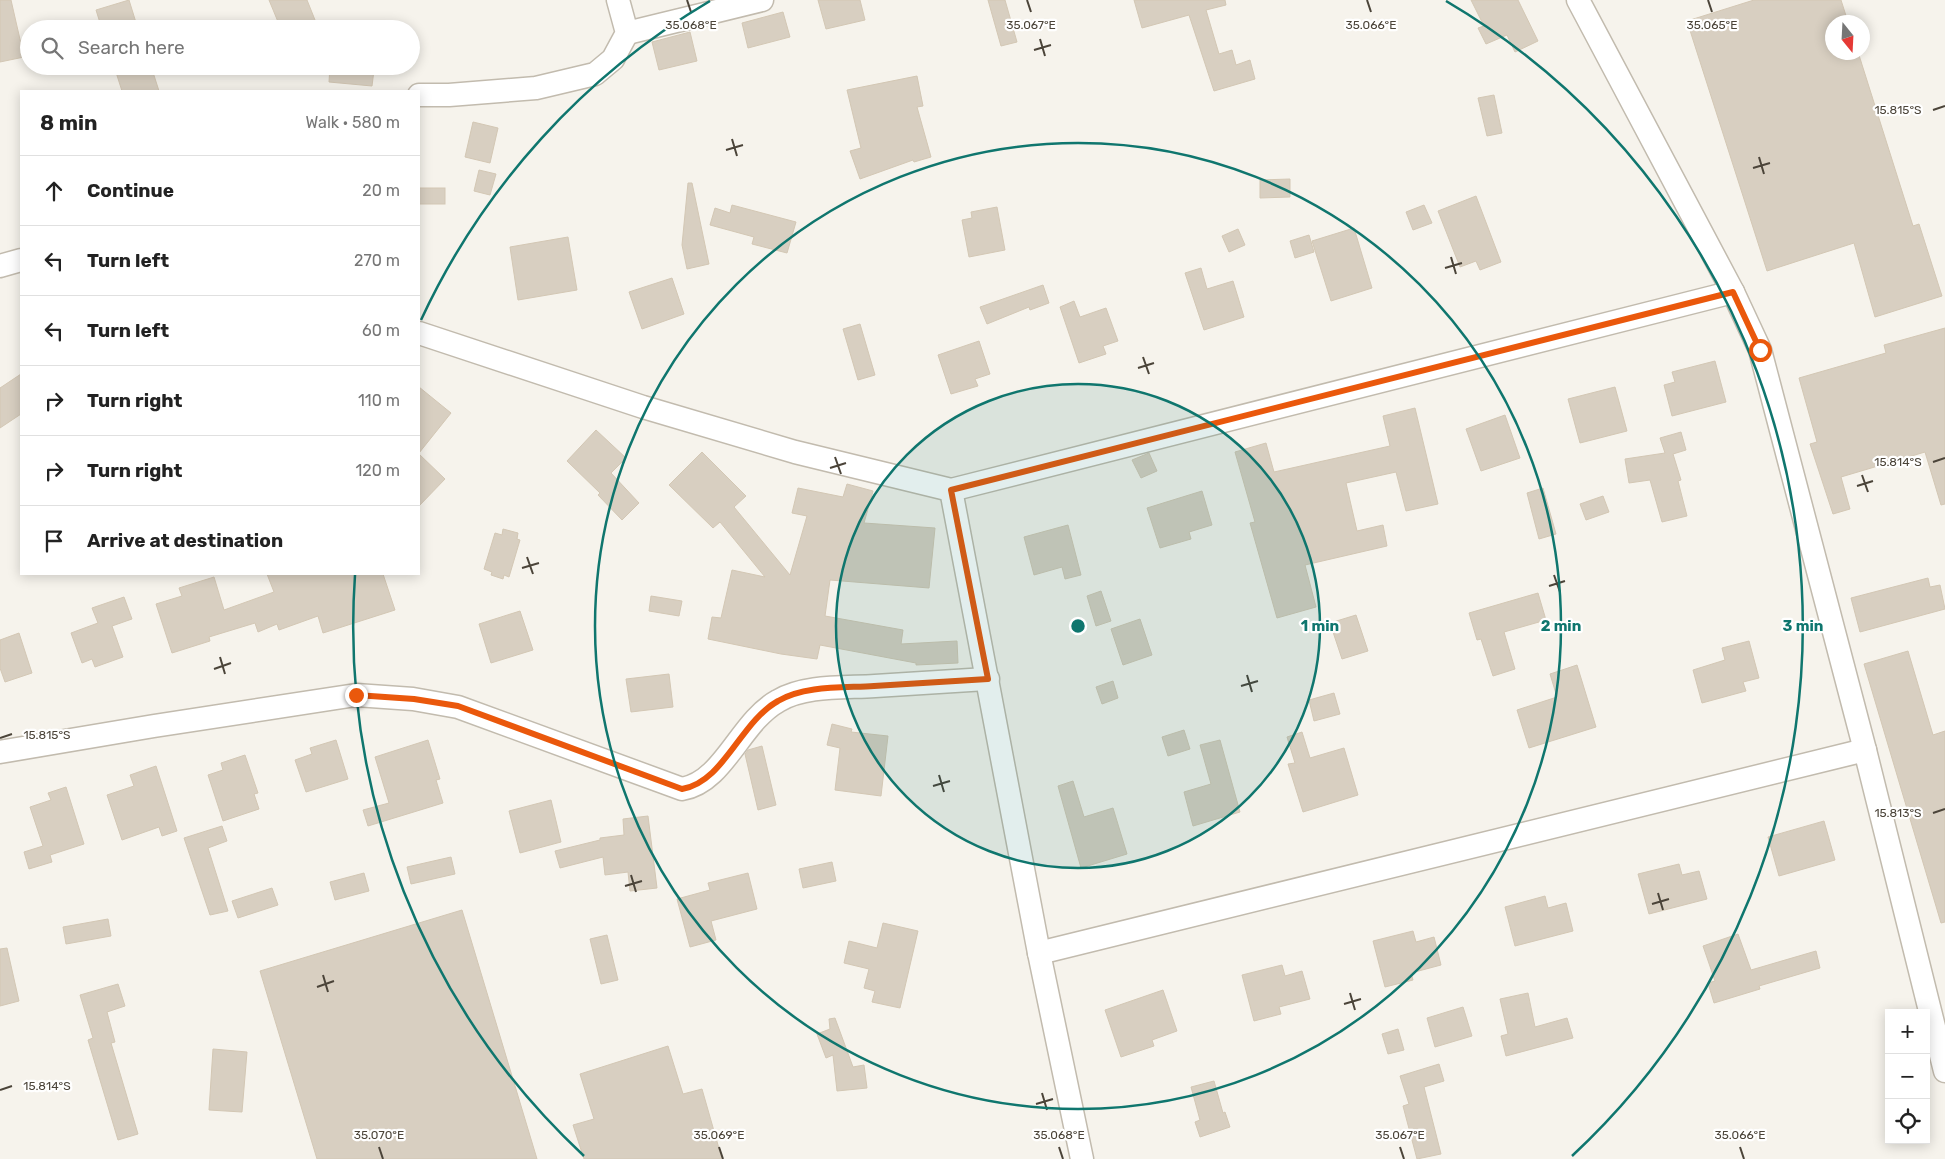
<!DOCTYPE html>
<meta charset="utf-8">
<style>
:root{--surface:#fff;--page:#f2f2f2;--text:#222;--muted:#767676;--line:#e0e0e0}
body{margin:0;font-family:Rubik,sans-serif;background:var(--page);color:var(--text)}
.controls{position:absolute;right:15px;bottom:15px;display:grid;overflow:hidden;border-radius:0px;box-shadow:0 2px 12px #0003}
.controls button{width:45px;height:45px;display:grid;place-items:center;padding:0;border:0;border-bottom:1px solid var(--line);background:var(--surface);color:var(--text);font:25px sans-serif}
.compass{position:absolute;left:1825px;top:15px;width:45px;height:45px;border-radius:50%;background:var(--surface);box-shadow:0 2px 12px #0003;rotate:162deg}
.stop{position:absolute;width:15px;height:15px;margin:-11px;border:4px solid #ea580c;border-radius:50%;background:#fff}
.stop.end{background:#ea580c;border-color:#fff;box-shadow:0 1px 5px #0008}
.list{margin:0;padding:0;list-style:none}
h2{display:flex;justify-content:space-between;align-items:center;height:65px;margin:0;padding:0 20px;font-size:21px}
h2 small{font-size:16px;font-weight:400;color:var(--muted)}
.list li{display:grid;grid-template-columns:32px 1fr auto;gap:15px;align-items:center;box-sizing:border-box;height:70px;padding:0 20px;border-top:1px solid var(--line)}
.list b{display:block;font-size:19px;white-space:nowrap}
.list em{font-size:16px;font-style:normal;color:var(--muted)}
.icon{flex:none;width:28px;height:28px;fill:none;stroke:currentColor;stroke-width:2;stroke-linecap:round;stroke-linejoin:round}
.map{position:relative;flex:none;width:1945px;height:1159px;overflow:hidden}
.search{position:absolute;background:var(--surface);box-shadow:0 2px 12px #0003;left:20px;top:20px;width:400px;height:55px;display:flex;align-items:center;gap:12px;box-sizing:border-box;padding:0 18px;border-radius:28px;color:var(--muted);font-size:19px}
.panel{position:absolute;background:var(--surface);box-shadow:0 2px 12px #0003;left:20px;top:90px;width:400px;height:485px;border-radius:0px}
.map>svg:first-child{display:block}
</style>
<div class="map">
<svg width="1945" height="1159" viewBox="0 0 1945 1159">
<rect width="100%" height="100%" fill="#f6f3ec"/>
<g fill="#d8cfc1" stroke="#d3c7b4">
<path d="M 0,0 L 11,0 L 24,57 L 0,62 Z"/>
<path d="M 129,0 L 138,29 L 102,29 L 96,10 Z"/>
<path d="M 269,0 L 307,0 L 317,25 L 308,29 L 281,29 Z"/>
<path d="M 818,0 L 860,0 L 865,20 L 826,29 Z"/>
<path d="M 988,0 L 1005,0 L 1017,42 L 1001,46 Z"/>
<path d="M 1134,0 L 1225,0 L 1226,5 L 1206,10 L 1219,54 L 1232,50 L 1236,65 L 1250,60 L 1255,79 L 1214,91 L 1189,15 L 1142,28 Z"/>
<path d="M 1471,0 L 1518,0 L 1538,41 L 1515,52 L 1507,35 L 1486,44 L 1478,28 L 1484,26 Z"/>
<path d="M 1754,0 L 1841,0 L 1848,22 L 1832,22 L 1832,52 L 1858,52 L 1913,226 L 1919,224 L 1942,296 L 1875,317 L 1854,243 L 1767,271 L 1687,21 Z"/>
<path d="M 783,12 L 790,37 L 748,48 L 742,23 Z"/>
<path d="M 690,32 L 697,61 L 659,70 L 652,42 Z"/>
<path d="M 114,66 L 151,66 L 159,91 L 122,91 Z"/>
<path d="M 330,66 L 374,70 L 372,86 L 329,82 Z"/>
<path d="M 917,76 L 923,106 L 917,107 L 931,157 L 914,162 L 913,160 L 860,179 L 850,151 L 861,148 L 847,90 Z"/>
<path d="M 1494,95 L 1502,133 L 1487,136 L 1478,98 Z"/>
<path d="M 473,122 L 498,128 L 490,163 L 465,157 Z"/>
<path d="M 479,170 L 496,174 L 490,195 L 474,191 Z"/>
<path d="M 1290,179 L 1290,197 L 1260,198 L 1260,180 Z"/>
<path d="M 688,183 L 692,183 L 709,264 L 687,269 L 682,245 Z"/>
<rect x="419" y="188" width="26" height="16"/>
<path d="M 1476,196 L 1501,262 L 1480,270 L 1476,261 L 1460,267 L 1438,211 Z"/>
<path d="M 732,205 L 796,222 L 787,253 L 752,244 L 754,237 L 710,225 L 715,208 L 730,213 Z"/>
<path d="M 1424,205 L 1432,223 L 1413,230 L 1406,212 Z"/>
<path d="M 997,207 L 1005,250 L 969,257 L 962,220 L 972,218 L 971,212 Z"/>
<path d="M 1354,228 L 1372,288 L 1331,301 L 1312,241 Z"/>
<path d="M 1238,229 L 1245,245 L 1229,252 L 1222,236 Z"/>
<path d="M 1309,235 L 1314,252 L 1295,258 L 1290,241 Z"/>
<path d="M 568,237 L 577,290 L 518,300 L 510,247 Z"/>
<path d="M 1201,268 L 1207,289 L 1233,281 L 1244,317 L 1204,330 L 1185,273 Z"/>
<path d="M 672,278 L 684,314 L 642,329 L 629,292 Z"/>
<path d="M 1043,285 L 1049,303 L 1030,310 L 1029,307 L 987,324 L 980,307 Z"/>
<path d="M 1074,301 L 1080,317 L 1106,308 L 1118,341 L 1103,346 L 1106,354 L 1079,363 L 1060,307 Z"/>
<path d="M 860,324 L 875,375 L 858,380 L 843,329 Z"/>
<path d="M 1945,328 L 1945,504 L 1941,505 L 1925,452 L 1841,477 L 1850,509 L 1833,514 L 1810,444 L 1817,442 L 1799,378 L 1886,353 L 1884,345 Z"/>
<path d="M 979,341 L 990,374 L 975,379 L 978,386 L 951,394 L 938,355 Z"/>
<path d="M 1715,361 L 1726,402 L 1672,416 L 1664,385 L 1675,382 L 1672,372 Z"/>
<path d="M 21,374 L 21,414 L 0,428 L 0,388 Z"/>
<path d="M 419,387 L 451,413 L 419,453 Z"/>
<path d="M 1615,387 L 1627,431 L 1580,443 L 1568,399 Z"/>
<path d="M 1415,408 L 1438,504 L 1406,511 L 1396,472 L 1346,483 L 1357,531 L 1383,525 L 1387,546 L 1305,565 L 1316,607 L 1277,618 L 1250,523 L 1255,522 L 1235,452 L 1266,443 L 1274,472 L 1390,446 L 1383,416 Z"/>
<path d="M 1505,415 L 1520,458 L 1481,471 L 1466,429 Z"/>
<path d="M 596,430 L 626,458 L 611,473 L 639,503 L 622,520 L 598,495 L 600,493 L 567,461 Z"/>
<path d="M 1681,432 L 1686,450 L 1673,454 L 1681,480 L 1678,481 L 1687,516 L 1662,522 L 1650,480 L 1629,483 L 1625,459 L 1665,453 L 1660,438 Z"/>
<path d="M 702,452 L 746,496 L 734,507 L 790,575 L 807,516 L 792,513 L 798,488 L 843,497 L 847,484 L 873,491 L 864,523 L 935,528 L 929,588 L 830,580 L 825,616 L 903,630 L 901,644 L 957,641 L 958,663 L 916,665 L 916,663 L 820,645 L 817,659 L 781,654 L 708,639 L 712,617 L 721,618 L 732,570 L 765,577 L 720,522 L 713,528 L 669,485 Z"/>
<path d="M 1149,453 L 1157,471 L 1141,478 L 1132,460 Z"/>
<path d="M 419,454 L 445,479 L 419,506 Z"/>
<path d="M 1543,488 L 1556,534 L 1539,539 L 1527,493 Z"/>
<path d="M 1202,491 L 1212,525 L 1189,532 L 1191,539 L 1160,548 L 1147,508 Z"/>
<path d="M 1603,496 L 1609,512 L 1586,520 L 1580,504 Z"/>
<path d="M 1068,525 L 1081,575 L 1065,579 L 1062,567 L 1034,575 L 1024,537 Z"/>
<path d="M 503,529 L 518,533 L 517,539 L 520,540 L 509,577 L 504,575 L 503,579 L 491,575 L 492,572 L 484,569 L 495,533 L 502,535 Z"/>
<path d="M 267,574 L 383,574 L 395,610 L 323,633 L 318,616 L 279,630 L 277,624 L 258,632 L 255,623 L 209,637 L 210,641 L 172,653 L 156,604 L 182,596 L 179,588 L 214,577 L 224,610 L 274,592 Z"/>
<path d="M 1928,578 L 1930,587 L 1940,585 L 1945,609 L 1860,632 L 1851,598 Z"/>
<path d="M 1101,591 L 1111,621 L 1096,626 L 1087,596 Z"/>
<path d="M 1538,593 L 1546,620 L 1504,632 L 1515,669 L 1493,676 L 1481,639 L 1477,640 L 1469,613 Z"/>
<path d="M 651,596 L 682,601 L 679,616 L 649,611 Z"/>
<path d="M 124,597 L 132,619 L 112,626 L 123,657 L 95,667 L 92,659 L 82,663 L 71,633 L 98,623 L 92,608 Z"/>
<path d="M 520,611 L 533,650 L 491,663 L 479,624 Z"/>
<path d="M 1356,615 L 1368,651 L 1342,659 L 1330,623 Z"/>
<path d="M 1140,619 L 1152,655 L 1123,665 L 1111,629 Z"/>
<path d="M 19,633 L 32,673 L 5,682 L 0,668 L 0,640 Z"/>
<path d="M 1749,641 L 1759,678 L 1743,682 L 1746,691 L 1702,703 L 1693,670 L 1725,660 L 1722,648 Z"/>
<path d="M 1908,651 L 1933,735 L 1945,731 L 1945,922 L 1941,923 L 1864,664 Z"/>
<path d="M 1577,665 L 1596,727 L 1529,748 L 1517,710 L 1557,697 L 1550,674 Z"/>
<path d="M 669,674 L 673,707 L 631,712 L 626,679 Z"/>
<path d="M 1113,681 L 1118,698 L 1102,704 L 1096,687 Z"/>
<path d="M 1334,693 L 1340,714 L 1314,721 L 1309,700 Z"/>
<path d="M 832,724 L 852,729 L 851,732 L 888,736 L 881,796 L 835,790 L 840,748 L 827,745 Z"/>
<path d="M 1184,730 L 1190,749 L 1168,756 L 1162,737 Z"/>
<path d="M 1302,732 L 1310,758 L 1344,748 L 1358,795 L 1303,812 L 1288,764 L 1295,763 L 1287,737 Z"/>
<path d="M 336,740 L 348,779 L 306,792 L 295,760 L 312,754 L 310,748 Z"/>
<path d="M 428,740 L 440,779 L 436,780 L 443,803 L 368,826 L 363,810 L 389,803 L 375,757 Z"/>
<path d="M 1220,740 L 1240,812 L 1193,826 L 1184,792 L 1211,784 L 1200,745 Z"/>
<path d="M 762,746 L 776,805 L 758,810 L 745,754 L 748,750 Z"/>
<path d="M 245,755 L 258,793 L 254,794 L 259,809 L 223,821 L 208,775 L 223,770 L 221,763 Z"/>
<path d="M 156,766 L 177,831 L 162,836 L 159,827 L 122,840 L 107,795 L 134,786 L 130,775 Z"/>
<path d="M 1073,781 L 1084,817 L 1113,808 L 1127,854 L 1081,868 L 1058,786 Z"/>
<path d="M 66,787 L 84,844 L 50,855 L 52,862 L 29,869 L 24,852 L 43,846 L 30,807 L 51,800 L 48,793 Z"/>
<path d="M 551,800 L 561,842 L 520,853 L 509,811 Z"/>
<path d="M 648,816 L 657,888 L 630,891 L 628,872 L 605,875 L 603,857 L 560,868 L 555,851 L 600,840 L 600,838 L 624,835 L 623,819 Z"/>
<path d="M 1824,821 L 1835,860 L 1779,876 L 1768,837 Z"/>
<path d="M 222,826 L 227,841 L 208,848 L 228,911 L 210,915 L 184,838 Z"/>
<path d="M 451,857 L 455,874 L 411,884 L 407,867 Z"/>
<path d="M 832,862 L 836,881 L 803,888 L 799,869 Z"/>
<path d="M 1679,864 L 1682,875 L 1699,871 L 1707,899 L 1649,914 L 1638,874 Z"/>
<path d="M 364,873 L 369,891 L 335,900 L 330,882 Z"/>
<path d="M 748,873 L 757,909 L 711,921 L 716,940 L 690,947 L 677,899 L 710,890 L 708,883 Z"/>
<path d="M 272,888 L 278,905 L 238,918 L 232,901 Z"/>
<path d="M 1545,896 L 1548,908 L 1566,903 L 1573,931 L 1515,946 L 1505,907 Z"/>
<path d="M 462,910 L 537,1159 L 317,1159 L 260,971 Z"/>
<path d="M 108,919 L 111,936 L 66,944 L 63,927 Z"/>
<path d="M 883,923 L 918,931 L 900,1008 L 872,1002 L 875,991 L 864,988 L 869,969 L 844,963 L 849,941 L 877,948 Z"/>
<path d="M 1413,931 L 1416,942 L 1434,937 L 1441,965 L 1411,973 L 1413,980 L 1385,987 L 1373,941 Z"/>
<path d="M 1738,934 L 1751,970 L 1816,951 L 1820,968 L 1759,986 L 1760,989 L 1714,1003 L 1708,983 L 1715,981 L 1703,946 Z"/>
<path d="M 607,935 L 618,980 L 601,984 L 590,939 Z"/>
<path d="M 7,948 L 19,1001 L 0,1006 L 0,949 Z"/>
<path d="M 1282,965 L 1285,976 L 1302,971 L 1310,999 L 1279,1007 L 1281,1014 L 1254,1021 L 1242,975 Z"/>
<path d="M 118,984 L 125,1006 L 107,1012 L 115,1042 L 111,1043 L 138,1134 L 118,1140 L 88,1040 L 93,1038 L 80,995 Z"/>
<path d="M 1163,990 L 1177,1031 L 1152,1040 L 1154,1046 L 1121,1057 L 1105,1010 Z"/>
<path d="M 1528,993 L 1535,1027 L 1567,1018 L 1573,1038 L 1506,1056 L 1501,1036 L 1508,1034 L 1500,999 Z"/>
<path d="M 1463,1007 L 1472,1036 L 1435,1047 L 1427,1018 Z"/>
<path d="M 835,1018 L 853,1067 L 864,1065 L 867,1088 L 837,1091 L 833,1055 L 826,1058 L 817,1034 L 830,1029 L 829,1019 Z"/>
<path d="M 1398,1029 L 1404,1050 L 1388,1054 L 1382,1034 Z"/>
<path d="M 668,1046 L 683,1094 L 702,1089 L 722,1159 L 584,1159 L 573,1125 L 594,1119 L 580,1074 Z"/>
<path d="M 213,1049 L 247,1052 L 242,1112 L 209,1110 Z"/>
<path d="M 1439,1064 L 1444,1081 L 1424,1087 L 1441,1154 L 1417,1159 L 1403,1106 L 1409,1104 L 1400,1076 Z"/>
<path d="M 1214,1081 L 1223,1113 L 1225,1112 L 1230,1127 L 1200,1137 L 1195,1122 L 1200,1120 L 1191,1087 Z"/>
</g>
<g fill="none" stroke-linecap="round" stroke-linejoin="round">
<g stroke="#c2bbae" stroke-width="25">
<g id="minor">
<path d="M 1578,0 L 1733,292 L 1760,350 L 1865,750 L 1945,1071"/>
<path d="M 627,33 L 762,0"/>
<path d="M 419,95 L 449,95 L 536,88 L 595,74 L 613,59 L 627,33 L 618,0"/>
<path d="M 0,266 L 21,260"/>
<path d="M 419,333 L 643,407 L 795,452 L 951,490 L 1733,292"/>
<path d="M 951,490 L 1039,953 L 1082,1159"/>
<path d="M 0,752 L 154,726 L 356,695 L 413,699 L 458,707 L 682,789 C 724,782 740,722 778,701 C 805,685 844,688 875,686 C 912,684 950,681 988,679"/>
<path d="M 1039,953 L 1865,750"/>
</g>
</g>
<use href="#minor" stroke="#fff" stroke-width="22"/>
</g>
<g fill="none" stroke-linecap="round" stroke-linejoin="round">
<path stroke="#ea580c" stroke-width="6" d="M 356,695 L 414,699 L 458,706 L 682,789 C 724,782 740,722 778,701 C 805,685 844,688 874,686 C 912,684 950,681 988,679 L 951,490 L 1733,292 L 1760,350"/>
</g>
<path fill="none" stroke="#4b4439" stroke-width="2" d="M 687,0 L 691,12M 1027,0 L 1031,12M 1367,0 L 1371,12M 1708,0 L 1712,12M 1040,39 L 1045,56M 1034,50 L 1051,45M 1933,110 L 1945,106M 732,139 L 737,156M 726,150 L 743,145M 1759,157 L 1764,174M 1753,168 L 1770,163M 1451,257 L 1456,274M 1445,268 L 1462,263M 1143,357 L 1149,374M 1138,368 L 1154,363M 835,457 L 841,474M 1933,462 L 1945,458M 830,468 L 846,463M 1862,475 L 1868,492M 1857,486 L 1873,481M 527,557 L 533,574M 522,568 L 539,563M 1554,575 L 1560,592M 1549,586 L 1565,581M 220,657 L 225,674M 214,669 L 231,663M 1247,675 L 1252,692M 1241,686 L 1258,681M 0,738 L 12,734M 939,775 L 944,792M 933,786 L 950,781M 1933,813 L 1945,809M 631,875 L 636,892M 625,886 L 642,881M 1658,893 L 1663,910M 1652,904 L 1669,899M 323,975 L 328,992M 317,987 L 334,981M 1350,993 L 1355,1010M 1344,1004 L 1361,999M 0,1090 L 12,1086M 1042,1093 L 1047,1110M 1036,1104 L 1053,1099M 379,1147 L 383,1159M 719,1147 L 723,1159M 1059,1147 L 1063,1159M 1400,1147 L 1404,1159M 1740,1147 L 1744,1159"/>
<circle cx="1078" cy="626" r="242" fill="#0f766e" fill-opacity=".12"/>
<g fill="none" stroke="#0f766e" stroke-width="2.5">
<circle cx="1078" cy="626" r="242"/>
<circle cx="1078" cy="626" r="483"/>
<path d="M584 1156A725 725 0 0 1 355 575M421 320A725 725 0 0 1 710 1M1446 1A725 725 0 0 1 1572 1156"/>
</g>
<g font-size="12" text-anchor="middle" fill="#4b4439" stroke="#fff" stroke-width="4.5" stroke-linejoin="round" paint-order="stroke">
<text x="691" y="29">35.068°E</text>
<text x="1031" y="29">35.067°E</text>
<text x="1371" y="29">35.066°E</text>
<text x="1712" y="29">35.065°E</text>
<text x="1898" y="114">15.815°S</text>
<text x="1898" y="466">15.814°S</text>
<text x="47" y="739">15.815°S</text>
<text x="1898" y="817">15.813°S</text>
<text x="47" y="1090">15.814°S</text>
<text x="379" y="1139">35.070°E</text>
<text x="719" y="1139">35.069°E</text>
<text x="1059" y="1139">35.068°E</text>
<text x="1400" y="1139">35.067°E</text>
<text x="1740" y="1139">35.066°E</text>
</g>
<circle cx="1078" cy="626" r="8" fill="#0f766e" stroke="#fff" stroke-width="2.5"/>
<g font-size="15" text-anchor="middle" font-weight="bold" fill="#0f766e" stroke="#fff" stroke-width="4.5" stroke-linejoin="round" paint-order="stroke">
<text x="1320" y="631">1 min</text>
<text x="1561" y="631">2 min</text>
<text x="1803" y="631">3 min</text>
</g>
</svg>
<div class="controls">
<button>+</button>
<button>−</button>
<button><svg class="icon" aria-label="locate" viewBox="0 0 24 24"><circle cx="12" cy="12" r="6"/><path d="M12 2v4M12 18v4M2 12h4M18 12h4"/></svg></button>
</div>
<svg class="compass" viewBox="-18 -18 36 36"><path d="M0-13l5 13h-10z" fill="#e53935"/><path d="M0 13l5-13h-10z" fill="#767676"/></svg>
<div class="stop" style="left:1760px;top:350px"></div>
<div class="stop end" style="left:356px;top:695px"></div>
<div class="search"><svg class="icon" aria-label="search" viewBox="0 0 24 24"><circle cx="10" cy="10" r="6"/><path d="M15 15l6 6"/></svg>Search here</div>
<section class="panel">
<h2>8 min<small>Walk · 580 m</small></h2>
<ul class="list">
<li><svg class="icon" aria-label="ahead" viewBox="0 0 24 24"><path d="M12 20V5M6 11l6-6 6 6"/></svg><div><b>Continue</b></div><em>20 m</em></li>
<li><svg class="icon" aria-label="left" viewBox="0 0 24 24"><path d="M17 20v-9H6M10 6l-5 5 5 5"/></svg><div><b>Turn left</b></div><em>270 m</em></li>
<li><svg class="icon" aria-label="left" viewBox="0 0 24 24"><path d="M17 20v-9H6M10 6l-5 5 5 5"/></svg><div><b>Turn left</b></div><em>60 m</em></li>
<li><svg class="icon" aria-label="right" viewBox="0 0 24 24"><path d="M7 20v-9h11M14 6l5 5-5 5"/></svg><div><b>Turn right</b></div><em>110 m</em></li>
<li><svg class="icon" aria-label="right" viewBox="0 0 24 24"><path d="M7 20v-9h11M14 6l5 5-5 5"/></svg><div><b>Turn right</b></div><em>120 m</em></li>
<li><svg class="icon" aria-label="arrive" viewBox="0 0 24 24"><path d="M6 21V4h12l-3 4 3 4H6"/></svg><div><b>Arrive at destination</b></div></li>
</ul>
</section>
</div>
